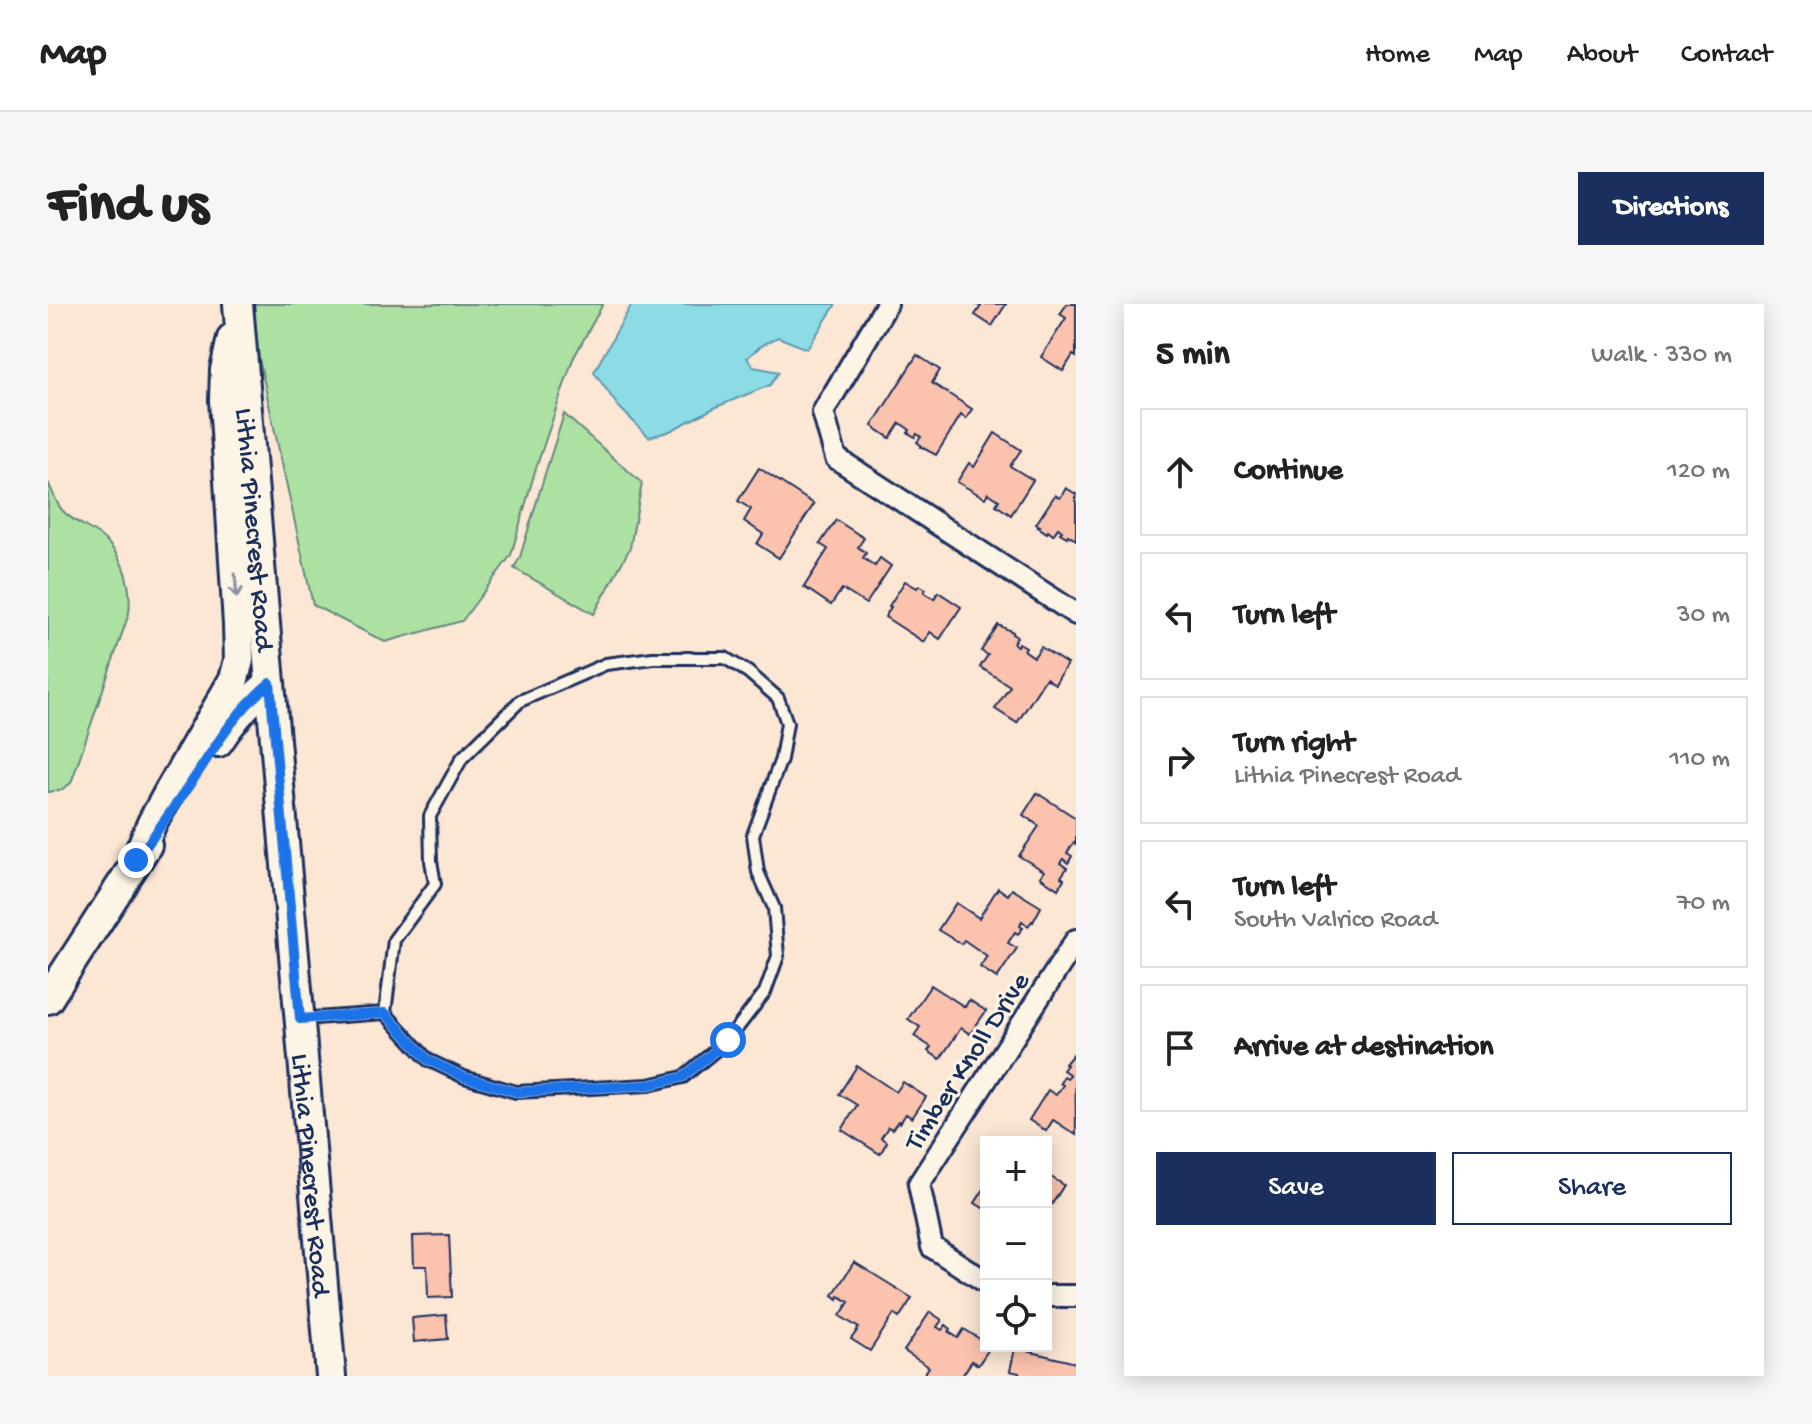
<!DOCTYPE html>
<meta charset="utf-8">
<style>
:root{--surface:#fff;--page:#f6f6f6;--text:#222;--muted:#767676;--line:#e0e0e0;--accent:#1b2f5e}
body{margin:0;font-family:"Gochi Hand",sans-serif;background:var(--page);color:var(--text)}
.controls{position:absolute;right:24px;bottom:24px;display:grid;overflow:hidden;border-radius:0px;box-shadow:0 4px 20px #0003}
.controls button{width:72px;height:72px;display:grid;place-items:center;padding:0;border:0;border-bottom:2px solid var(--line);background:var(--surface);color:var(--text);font:40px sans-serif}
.stop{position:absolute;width:24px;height:24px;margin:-18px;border:6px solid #1a73e8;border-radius:50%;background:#fff}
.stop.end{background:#1a73e8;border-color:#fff;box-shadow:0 2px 8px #0008}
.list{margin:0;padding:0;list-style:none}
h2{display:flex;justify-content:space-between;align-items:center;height:104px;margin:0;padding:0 32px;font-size:34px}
h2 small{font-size:26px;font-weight:400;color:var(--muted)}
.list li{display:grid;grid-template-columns:52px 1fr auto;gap:24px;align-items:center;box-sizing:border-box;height:128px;margin:0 16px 16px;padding:0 16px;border:2px solid var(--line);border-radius:0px}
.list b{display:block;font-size:30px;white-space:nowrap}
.list p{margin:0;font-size:26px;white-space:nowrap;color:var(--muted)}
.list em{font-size:26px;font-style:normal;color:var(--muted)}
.actions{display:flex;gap:16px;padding:24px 32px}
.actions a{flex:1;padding:18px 0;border:2px solid var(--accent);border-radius:0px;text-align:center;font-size:28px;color:var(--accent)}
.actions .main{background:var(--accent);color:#fff}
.icon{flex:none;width:44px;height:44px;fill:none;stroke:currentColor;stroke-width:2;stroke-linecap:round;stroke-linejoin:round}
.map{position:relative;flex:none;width:1028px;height:1072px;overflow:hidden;border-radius:0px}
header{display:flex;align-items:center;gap:48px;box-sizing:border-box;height:112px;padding:0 40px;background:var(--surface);border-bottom:2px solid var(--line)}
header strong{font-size:38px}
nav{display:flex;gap:44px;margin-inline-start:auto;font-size:28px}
.intro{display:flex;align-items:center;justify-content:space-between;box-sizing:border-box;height:192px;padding:0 48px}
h1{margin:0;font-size:56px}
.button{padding:20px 36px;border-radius:0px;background:var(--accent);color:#fff;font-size:28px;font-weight:700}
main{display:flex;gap:48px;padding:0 48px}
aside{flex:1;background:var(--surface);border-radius:0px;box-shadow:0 4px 20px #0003}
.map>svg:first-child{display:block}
</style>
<header>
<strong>Map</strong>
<nav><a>Home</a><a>Map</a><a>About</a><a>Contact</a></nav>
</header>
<div class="intro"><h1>Find us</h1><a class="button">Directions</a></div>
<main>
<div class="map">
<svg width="1028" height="1072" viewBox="0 0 1028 1072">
<rect width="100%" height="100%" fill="#fce6d4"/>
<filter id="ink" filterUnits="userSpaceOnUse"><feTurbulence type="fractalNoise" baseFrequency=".0125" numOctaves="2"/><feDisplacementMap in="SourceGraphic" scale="16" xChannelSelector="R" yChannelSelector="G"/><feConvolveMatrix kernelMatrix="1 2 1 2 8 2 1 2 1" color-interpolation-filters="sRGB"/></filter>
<g filter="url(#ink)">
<g fill="#ade1a2" stroke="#648880" stroke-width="2">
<path d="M 205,0 L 555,0 L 525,55 L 487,167 L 463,251 L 414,317 L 337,338 L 265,301 L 208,41 Z"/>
<path d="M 516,110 L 594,179 L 582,244 L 546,310 L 466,264 L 472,253 L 497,170 Z"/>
<path d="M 0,178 C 4,187 8,199 14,206 C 26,220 48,225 60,239 C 77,257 84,285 81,309 L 23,479 L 13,486 L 0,488 Z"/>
</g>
<path fill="#8bdce5" stroke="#5e97af" stroke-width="2" d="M 584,0 L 788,0 L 759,45 L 730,33 L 714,41 L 699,54 L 706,63 L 731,68 L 722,81 L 668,103 L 620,128 L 601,133 L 570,102 L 546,68 Z"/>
<g fill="#fbc3ae" stroke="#1b2f5e" stroke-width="2">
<path d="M 926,0 L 958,0 L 944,22 L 927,11 L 933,2 Z"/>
<path d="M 1019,0 L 1028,0 L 1028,53 L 1025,51 L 1015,67 L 993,53 L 1018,14 L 1012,10 Z"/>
<path d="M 869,51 L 892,66 L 884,79 L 924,105 L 918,115 L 913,111 L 888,151 L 873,143 L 874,142 L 869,138 L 873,133 L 869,130 L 867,133 L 860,129 L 862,126 L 852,119 L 842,134 L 824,122 Z"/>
<path d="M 947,129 L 973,146 L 962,162 L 985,176 L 963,211 L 948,201 L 951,196 L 940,189 L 937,194 L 909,178 L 921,159 L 926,163 Z"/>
<path d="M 711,164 L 766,200 L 731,254 L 709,240 L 715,230 L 696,217 L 703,205 L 690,197 Z"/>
<path d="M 1018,184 L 1028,190 L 1028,236 L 1020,231 L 1019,233 L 1012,229 L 1014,227 L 1010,224 L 1005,231 L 1000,227 L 999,229 L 990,223 L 992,222 L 988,220 L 1007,191 L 1012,194 Z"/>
<path d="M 788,216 L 816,234 L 810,243 L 818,249 L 815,254 L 827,262 L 832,254 L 843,262 L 818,300 L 794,285 L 783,301 L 756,283 L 780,245 L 772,240 Z"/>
<path d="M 857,277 L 869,284 L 871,281 L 878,285 L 876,288 L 886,295 L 890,288 L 913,303 L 892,335 L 882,328 L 876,338 L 837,313 L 843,303 L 841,302 Z"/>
<path d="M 950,321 L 965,328 L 964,330 L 969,333 L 965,339 L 969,342 L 971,339 L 978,343 L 976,346 L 986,353 L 993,343 L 1019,360 L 1007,380 L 998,374 L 969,419 L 947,405 L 962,382 L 932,363 L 940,351 L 933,347 Z"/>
<path d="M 989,489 L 1028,514 L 1028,540 L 1026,538 L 1019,549 L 1024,552 L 1020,559 L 1015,555 L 1012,559 L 1019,564 L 1013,573 L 1016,575 L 1010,585 L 992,573 L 996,567 L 971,552 L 991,522 L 975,511 Z"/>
<path d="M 950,584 L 960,591 L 964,585 L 993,603 L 985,618 L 984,617 L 980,622 L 974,617 L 972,622 L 975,624 L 970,630 L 967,628 L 960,639 L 969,644 L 949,674 L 932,663 L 939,652 L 916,636 L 913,640 L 890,626 L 908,599 L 931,614 Z"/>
<path d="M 883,681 L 917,703 L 921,696 L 938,707 L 922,730 L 913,724 L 892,755 L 880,747 L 883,743 L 866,732 L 872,723 L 860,715 Z"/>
<path d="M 1027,748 L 1028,831 L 1005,816 L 998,827 L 981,816 L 1000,786 L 1008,791 L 1015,781 L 1012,779 L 1016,772 L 1019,774 L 1022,771 L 1015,766 L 1019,761 L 1017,760 Z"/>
<path d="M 809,762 L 848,788 L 855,778 L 878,793 L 864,814 L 858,810 L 852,819 L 850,817 L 844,825 L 840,823 L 833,834 L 839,838 L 832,850 L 794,826 L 809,801 L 791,790 Z"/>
<path d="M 998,870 L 1016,881 L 1004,900 L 998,896 Z"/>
<path d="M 938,882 L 938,906 L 927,899 Z"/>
<path d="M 401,931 L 404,993 L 380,994 L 379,962 L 366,962 L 365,932 Z"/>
<path d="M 806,958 L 864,994 L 851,1014 L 846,1010 L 822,1047 L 803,1035 L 811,1024 L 792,1012 L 801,998 L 791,992 L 790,995 L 785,991 Z"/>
<path d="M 882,1008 L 894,1016 L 889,1023 L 894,1026 L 898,1021 L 903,1025 L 901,1028 L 910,1034 L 916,1025 L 938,1039 L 938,1042 L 943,1042 L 930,1061 L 924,1057 L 914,1072 L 875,1072 L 881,1063 L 856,1047 Z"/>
<path d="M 398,1011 L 400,1035 L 366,1038 L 364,1014 Z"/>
<path d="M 967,1044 L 1028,1059 L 1028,1072 L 971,1072 L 971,1069 L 962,1067 Z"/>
</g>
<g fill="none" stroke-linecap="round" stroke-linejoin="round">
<g stroke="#1b2f5e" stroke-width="16">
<path id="lane" d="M 254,715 L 337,709 L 380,756 L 416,773 L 468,788 L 601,781 L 635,773 L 680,736 L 717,688 L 730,652 L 726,604 L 710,568 L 705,531 L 733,455 L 739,419 L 730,394 L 700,368 L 677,354 L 605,354 L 558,360 L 472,397 L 414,454 L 382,512 L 383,557 L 387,580 L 346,636 L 337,709"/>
</g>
<g stroke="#1b2f5e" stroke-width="26">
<g id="street">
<path d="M 839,0 L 775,108 L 788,154 L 1028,310"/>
<path d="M 938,978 L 884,943 L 871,880 L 1028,636"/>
<path d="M 998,992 L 1028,992"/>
</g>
</g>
<g stroke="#1b2f5e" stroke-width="34">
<g id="secondary">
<path id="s1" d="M 190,0 L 222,379 L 283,1072"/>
<path d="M 170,438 C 185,415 201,396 222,379"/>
<path d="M 88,556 L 104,519 L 122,486 L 186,375 L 191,356 L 190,321 L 176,96 L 177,66 L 184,34"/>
<path d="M 0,695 L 99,541"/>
</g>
</g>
<use href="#lane" stroke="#fcf5e5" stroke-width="10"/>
<use href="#street" stroke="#fcf5e5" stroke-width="20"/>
<use href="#secondary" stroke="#fcf5e5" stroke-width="28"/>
</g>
<defs><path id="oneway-shaft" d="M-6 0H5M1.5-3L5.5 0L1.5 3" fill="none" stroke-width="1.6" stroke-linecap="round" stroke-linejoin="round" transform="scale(2)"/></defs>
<use stroke="#8c92a2" href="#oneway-shaft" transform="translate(188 282) rotate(86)"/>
</g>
<g fill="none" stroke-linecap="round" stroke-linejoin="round" filter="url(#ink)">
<path stroke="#1a73e8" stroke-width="10" d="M 88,556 C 109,528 129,499 149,470 C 171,436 190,405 222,379 L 252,715 L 337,709 L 380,756 L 416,773 L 468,788 L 601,781 L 635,773 L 680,736"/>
</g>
<g text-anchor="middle" stroke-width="6" stroke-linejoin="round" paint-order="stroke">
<g font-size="28" fill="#1b2f5e" stroke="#fcf5e5">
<text dy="10" stroke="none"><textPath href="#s1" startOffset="226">Lithia Pinecrest Road</textPath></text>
<text transform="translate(917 756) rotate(-57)" y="10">Timber Knoll Drive</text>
<text dy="10" stroke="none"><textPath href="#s1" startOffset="874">Lithia Pinecrest Road</textPath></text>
</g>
</g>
</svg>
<div class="controls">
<button>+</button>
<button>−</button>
<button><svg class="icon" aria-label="locate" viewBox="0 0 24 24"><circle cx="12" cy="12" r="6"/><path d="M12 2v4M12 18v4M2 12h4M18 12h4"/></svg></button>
</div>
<div class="stop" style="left:680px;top:736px"></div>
<div class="stop end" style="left:88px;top:556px"></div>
</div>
<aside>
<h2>5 min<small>Walk · 330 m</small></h2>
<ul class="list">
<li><svg class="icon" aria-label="ahead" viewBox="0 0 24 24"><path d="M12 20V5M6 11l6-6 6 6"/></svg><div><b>Continue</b></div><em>120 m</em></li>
<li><svg class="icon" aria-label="left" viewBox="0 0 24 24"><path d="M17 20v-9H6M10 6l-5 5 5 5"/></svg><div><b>Turn left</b></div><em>30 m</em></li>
<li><svg class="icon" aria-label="right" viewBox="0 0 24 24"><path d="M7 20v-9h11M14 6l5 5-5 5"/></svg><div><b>Turn right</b><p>Lithia Pinecrest Road</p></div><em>110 m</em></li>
<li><svg class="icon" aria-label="left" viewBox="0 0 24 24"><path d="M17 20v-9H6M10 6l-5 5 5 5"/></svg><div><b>Turn left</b><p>South Valrico Road</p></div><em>70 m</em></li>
<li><svg class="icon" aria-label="arrive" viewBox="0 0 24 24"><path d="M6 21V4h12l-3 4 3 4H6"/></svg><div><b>Arrive at destination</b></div></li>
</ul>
<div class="actions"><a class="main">Save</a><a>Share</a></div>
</aside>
</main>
